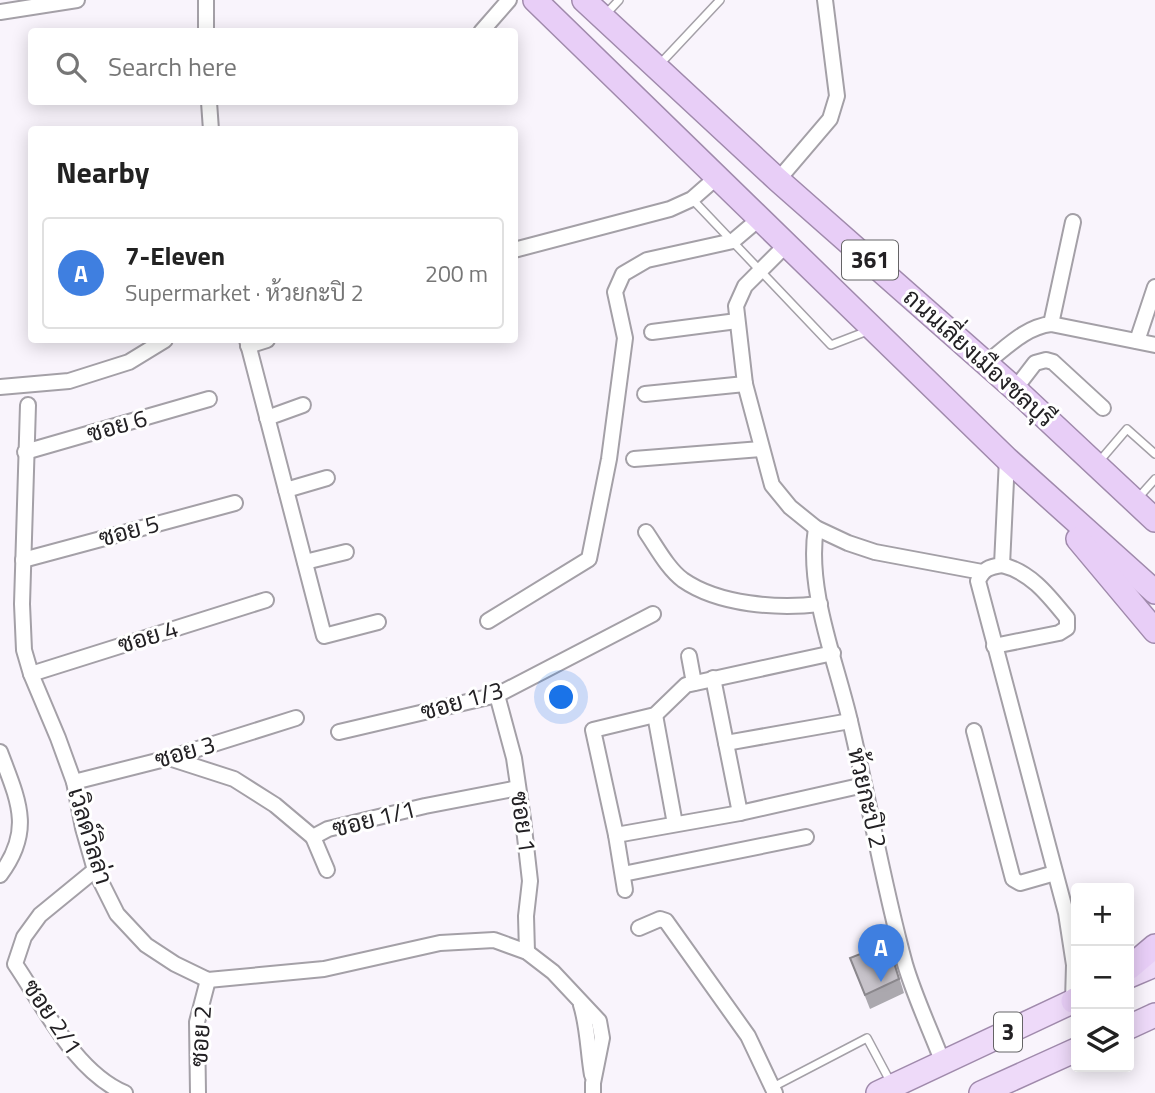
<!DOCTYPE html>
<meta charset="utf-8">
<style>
:root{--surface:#fff;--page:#f6f6f6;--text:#222;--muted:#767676;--line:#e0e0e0;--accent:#7c3aed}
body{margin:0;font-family:"Titillium Web",Sarabun,sans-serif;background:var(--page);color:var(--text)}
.controls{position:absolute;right:21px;bottom:21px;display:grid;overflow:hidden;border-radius:7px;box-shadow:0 4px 18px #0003}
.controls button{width:63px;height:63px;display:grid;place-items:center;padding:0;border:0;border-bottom:2px solid var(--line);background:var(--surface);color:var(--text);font:35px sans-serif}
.you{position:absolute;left:562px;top:698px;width:24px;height:24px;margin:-18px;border:5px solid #fff;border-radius:50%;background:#1a73e8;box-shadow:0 0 0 10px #1a73e833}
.badge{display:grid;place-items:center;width:46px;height:46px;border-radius:50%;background:var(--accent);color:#fff;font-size:23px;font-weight:700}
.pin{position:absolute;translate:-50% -58px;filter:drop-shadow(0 2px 4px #0008)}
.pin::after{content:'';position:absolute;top:37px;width:24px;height:21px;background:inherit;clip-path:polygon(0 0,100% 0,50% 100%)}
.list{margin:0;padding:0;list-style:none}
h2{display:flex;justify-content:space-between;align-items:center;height:91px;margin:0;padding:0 28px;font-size:30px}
h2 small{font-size:23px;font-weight:400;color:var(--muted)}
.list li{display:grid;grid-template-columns:46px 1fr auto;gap:21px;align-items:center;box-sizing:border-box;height:112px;margin:0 14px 14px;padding:0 14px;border:2px solid var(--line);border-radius:7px}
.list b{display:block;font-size:26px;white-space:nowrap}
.list p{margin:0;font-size:23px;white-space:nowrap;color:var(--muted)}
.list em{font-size:23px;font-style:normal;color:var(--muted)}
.icon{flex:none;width:38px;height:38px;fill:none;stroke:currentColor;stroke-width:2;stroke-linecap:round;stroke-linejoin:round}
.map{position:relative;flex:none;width:1155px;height:1093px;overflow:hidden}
.search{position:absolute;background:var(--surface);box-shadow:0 4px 18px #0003;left:28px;top:28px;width:490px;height:77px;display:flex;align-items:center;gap:18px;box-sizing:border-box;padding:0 24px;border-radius:7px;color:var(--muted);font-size:26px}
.panel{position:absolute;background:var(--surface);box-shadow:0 4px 18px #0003;left:28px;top:126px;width:490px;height:217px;border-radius:7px}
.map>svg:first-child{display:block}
</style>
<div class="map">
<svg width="1155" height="1093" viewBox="0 0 1155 1093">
<rect width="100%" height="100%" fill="#f9f4fc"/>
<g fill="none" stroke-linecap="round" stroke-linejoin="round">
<g stroke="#a4a0a7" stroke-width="10">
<g id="service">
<path d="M 606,14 L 619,0"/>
<path d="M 659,65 L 720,0"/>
<path d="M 692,199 L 831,345 L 870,330"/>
<path d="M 1097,464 L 1127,429 L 1155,454"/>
<path d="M 1138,498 L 1155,479"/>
<path d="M 773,1087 L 867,1038 L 891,1083"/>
</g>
</g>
<g stroke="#a4a0a7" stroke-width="18">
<g id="minor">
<path d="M 206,0 L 206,32"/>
<path d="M 0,12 L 77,0"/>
<path d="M 481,32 L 509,0"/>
<path d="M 209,102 L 211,130"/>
<path d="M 778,180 L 830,119 L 837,96 L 825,0"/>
<path d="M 786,245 L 745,286 L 736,306 L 745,384 L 772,485 L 790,507 L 816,528 L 848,543 L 875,552 L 982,572"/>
<path d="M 514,250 L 670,209 L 692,199 L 716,178"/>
<path d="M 1051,324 L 1073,222"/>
<path d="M 652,332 L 737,321"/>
<path d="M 247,340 L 324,636 L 378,622"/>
<path d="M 1137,341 L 1155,287"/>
<path d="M 248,346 L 267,340"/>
<path d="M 986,363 C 1006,348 1025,327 1051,324 L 1155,345"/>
<path d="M 0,387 L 69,381 L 129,362 L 165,340"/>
<path d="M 1015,389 L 1035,363 L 1046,360 L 1053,362 L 1103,408"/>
<path d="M 645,394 L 745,384"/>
<path d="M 28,405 L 22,604 L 24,650 L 31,674 L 58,738 L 74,782 L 83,828 L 95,870 L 117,914 L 146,945 L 175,964 L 208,980 L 324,969 L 440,943 L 494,940 L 527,952 L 553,972 L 599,1021 L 602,1038 L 593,1083 L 593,1093"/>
<path d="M 267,418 L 303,405"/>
<path d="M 25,452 L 209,399"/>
<path d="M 634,459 L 761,449"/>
<path d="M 1007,459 L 1002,565 C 989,567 983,569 978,581 L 1066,913 L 1074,965 L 1073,1001"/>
<path d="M 286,490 L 327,478"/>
<path d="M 816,528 C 806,589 836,661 850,721 C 869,801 883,884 905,964 C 915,998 931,1031 943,1063"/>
<path d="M 646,532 C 657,548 668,569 683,580 C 719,605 778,609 820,604"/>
<path d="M 23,560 L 235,503"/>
<path d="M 305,562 L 346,552"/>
<path d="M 488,621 L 589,559 L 609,459 L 625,338 L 615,292 L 623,274 L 647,260 L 733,241 L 759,219"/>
<path d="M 994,646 L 1059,633 L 1067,628 L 1067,618 C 1049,596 1031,572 1002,565"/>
<path d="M 833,653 L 686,685 L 655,715 L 593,730 L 616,835 L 740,813 L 864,785"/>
<path d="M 689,656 L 694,683"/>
<path d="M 31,674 L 266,600"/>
<path d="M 713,678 L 740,813"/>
<path d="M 497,695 L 514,758 L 523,819 L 530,881 L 526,916 L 527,952"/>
<path d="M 655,715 L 675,824"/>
<path d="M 974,731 L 1013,879 L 1020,883 L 1055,873"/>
<path d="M 339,732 L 497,695 L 653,614"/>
<path d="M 726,743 L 850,721"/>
<path d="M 0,752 C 18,800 34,830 0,875"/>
<path d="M 169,758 L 234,779 L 275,805 L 313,837 L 328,829 L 425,806 L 518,788"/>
<path d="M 74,782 L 169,758 L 296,718"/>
<path d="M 616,835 L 625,890"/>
<path d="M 313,837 L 327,870"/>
<path d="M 95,870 L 40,915 L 24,937 L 15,964 C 45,1008 75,1072 125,1093"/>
<path d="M 623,874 L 806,837"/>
<path d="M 639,928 L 660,919 L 666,921 L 748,1036 L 775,1093"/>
<path d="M 581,1005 C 588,1027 588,1052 592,1075"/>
<path d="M 198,1093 L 197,1022 L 208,980"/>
</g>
</g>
<g stroke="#a08aac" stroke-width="26">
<g id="primary">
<path d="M 1129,976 L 1155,965"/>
<path d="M 1129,1027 L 1155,1015"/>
<path d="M 878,1093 L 1076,1000"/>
<path d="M 981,1093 L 1076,1050"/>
</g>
</g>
<g stroke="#a08aac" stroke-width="26">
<g id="trunk">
<path d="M 535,0 L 1007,459 L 1155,592"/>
<path d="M 584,0 L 778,180 L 1015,389 L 1155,520"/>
<path d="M 1078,539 L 1155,631"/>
<path d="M 1129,968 L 1155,946"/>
<path d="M 1073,1001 L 1076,999"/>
</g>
</g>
<use href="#service" stroke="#fff" stroke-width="7"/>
<use href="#minor" stroke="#fff" stroke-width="14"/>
<use href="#primary" stroke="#eedaf9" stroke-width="23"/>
<use href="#trunk" stroke="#e8cef7" stroke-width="23"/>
</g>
<path fill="#aba8ae" d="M 893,957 L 904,993 L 870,1009 L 850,958 Z"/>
<path fill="#c7c3ca" stroke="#8b888d" stroke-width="2" d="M 888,943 L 899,979 L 865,995 L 850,958 Z"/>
<g text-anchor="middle" stroke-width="6" stroke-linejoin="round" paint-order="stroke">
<g fill="#fff" stroke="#656466" stroke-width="2">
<rect x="842" y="240.5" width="56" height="39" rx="5"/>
<rect x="994" y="1012.5" width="28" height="39" rx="5"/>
</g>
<g font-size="23" font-weight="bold" fill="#232124">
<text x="870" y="268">361</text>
<text x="1008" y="1040">3</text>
</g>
<g font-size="24" fill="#232124" stroke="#fff">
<text transform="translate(979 358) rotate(42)" y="8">ถนนเลี่ยงเมืองชลบุรี</text>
<text transform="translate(117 426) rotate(-16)" y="8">ซอย 6</text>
<text transform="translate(129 531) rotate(-15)" y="8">ซอย 5</text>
<text transform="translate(148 637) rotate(-17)" y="8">ซอย 4</text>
<text transform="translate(462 701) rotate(-16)" y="8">ซอย 1/3</text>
<text transform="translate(185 752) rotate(-16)" y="8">ซอย 3</text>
<text transform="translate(867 798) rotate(77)" y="8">ห้วยกะปิ 2</text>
<text transform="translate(374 819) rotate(-14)" y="8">ซอย 1/1</text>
<text transform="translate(523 822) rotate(82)" y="8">ซอย 1</text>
<text transform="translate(90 836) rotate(73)" y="8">เวิลด์วิลล่า</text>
<text transform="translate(52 1017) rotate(56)" y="8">ซอย 2/1</text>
<text transform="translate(201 1036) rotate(-86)" y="8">ซอย 2</text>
</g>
</g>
</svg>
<div class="controls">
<button>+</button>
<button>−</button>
<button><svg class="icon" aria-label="layers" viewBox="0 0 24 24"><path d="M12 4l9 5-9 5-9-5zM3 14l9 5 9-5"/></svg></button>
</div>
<div class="you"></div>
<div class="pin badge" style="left:881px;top:982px;background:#3f7fe0">A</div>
<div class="search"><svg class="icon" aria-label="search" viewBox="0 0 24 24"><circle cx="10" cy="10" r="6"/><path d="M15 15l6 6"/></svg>Search here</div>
<section class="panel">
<h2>Nearby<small></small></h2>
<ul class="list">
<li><span class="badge" style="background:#3f7fe0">A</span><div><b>7-Eleven</b><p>Supermarket · ห้วยกะปิ 2</p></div><em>200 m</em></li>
</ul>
</section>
</div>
